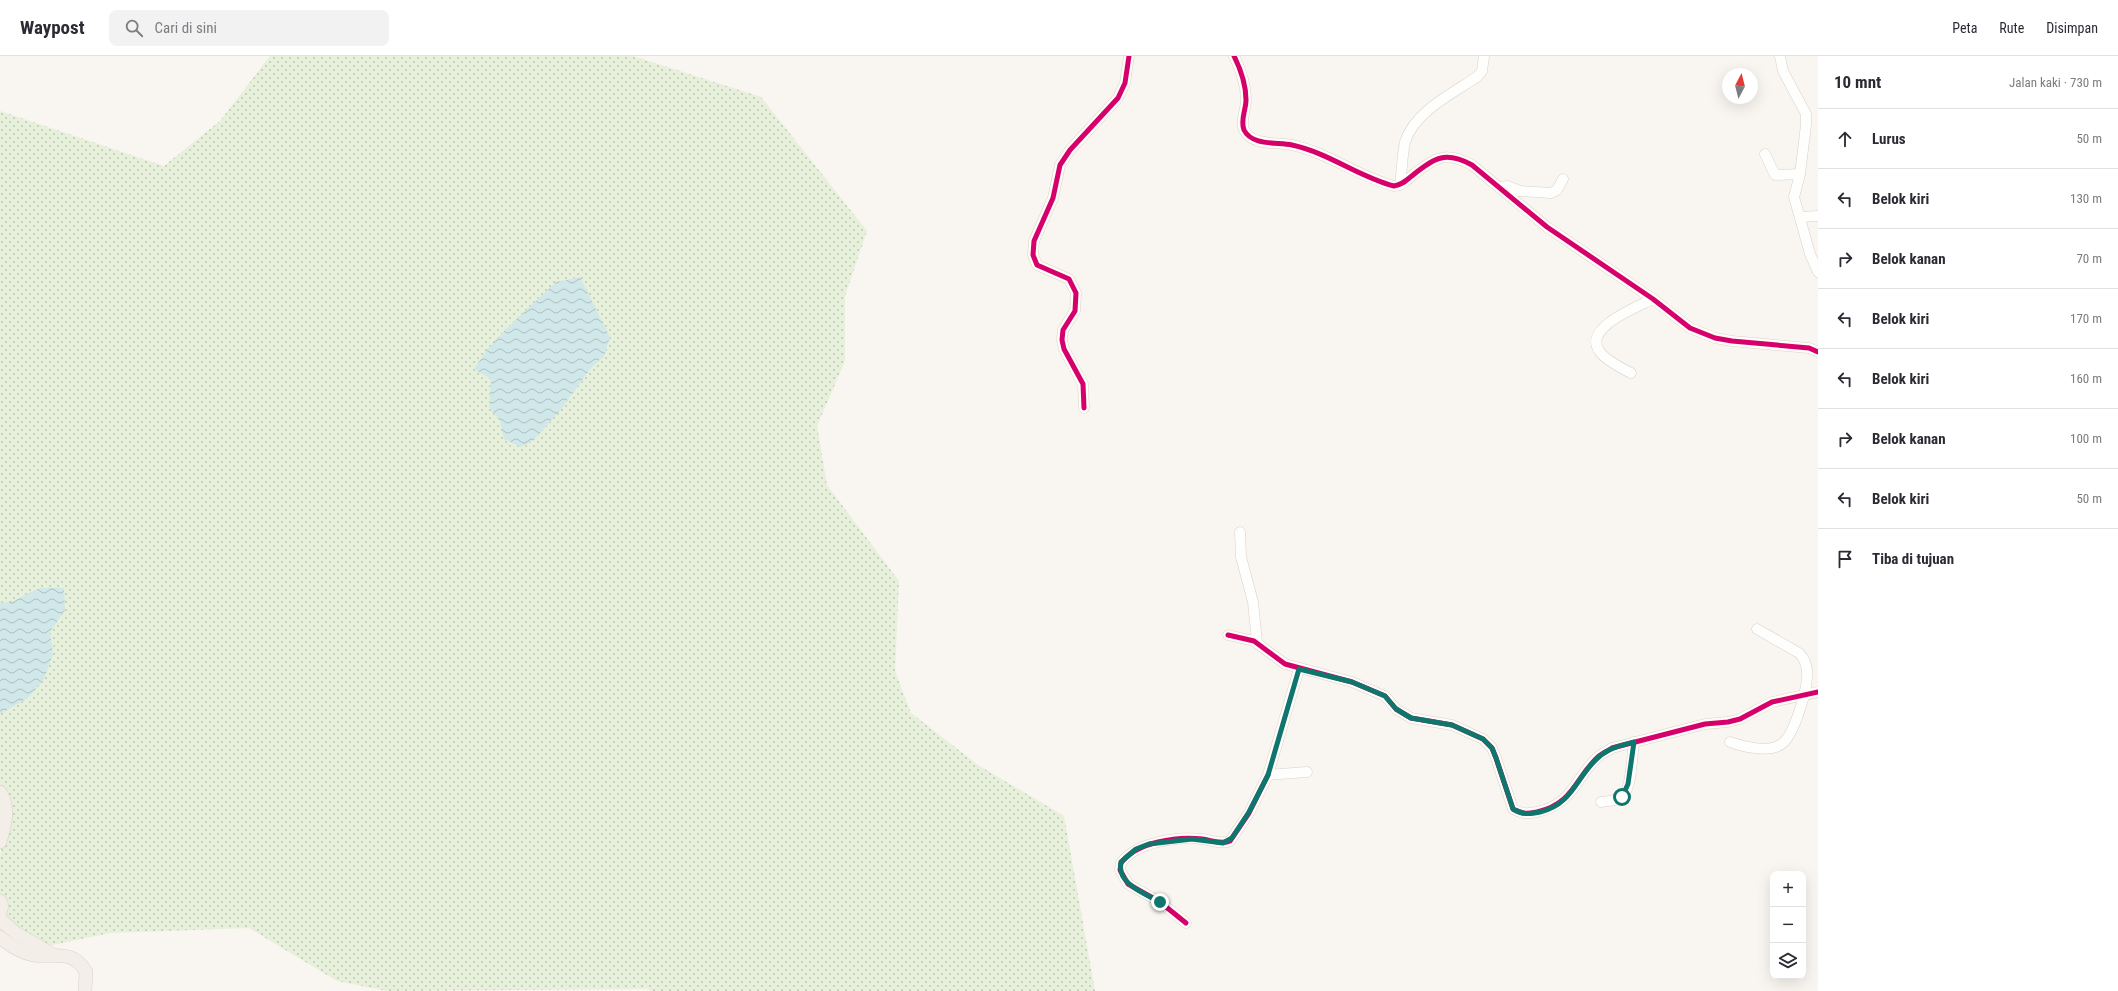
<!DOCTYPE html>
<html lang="id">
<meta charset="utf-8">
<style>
:root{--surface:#fff;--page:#f2f2f3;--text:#2b2b33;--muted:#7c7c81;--line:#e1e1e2}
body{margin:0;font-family:"Roboto Condensed",sans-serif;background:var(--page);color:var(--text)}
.controls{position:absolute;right:12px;bottom:12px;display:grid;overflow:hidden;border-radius:8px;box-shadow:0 4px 16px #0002}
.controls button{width:36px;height:36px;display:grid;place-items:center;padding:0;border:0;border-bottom:1px solid var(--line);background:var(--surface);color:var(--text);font:20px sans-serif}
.compass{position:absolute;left:1722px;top:12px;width:36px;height:36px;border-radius:50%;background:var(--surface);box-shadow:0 4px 16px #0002;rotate:7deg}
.stop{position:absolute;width:12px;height:12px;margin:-9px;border:3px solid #0f766e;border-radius:50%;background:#fff}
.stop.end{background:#0f766e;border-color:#fff;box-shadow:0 1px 4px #0008}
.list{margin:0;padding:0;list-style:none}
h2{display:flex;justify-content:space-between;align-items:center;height:52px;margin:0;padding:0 16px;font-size:17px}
h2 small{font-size:13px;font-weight:400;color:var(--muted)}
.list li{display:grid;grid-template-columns:26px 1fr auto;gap:12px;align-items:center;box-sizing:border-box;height:60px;padding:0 16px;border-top:1px solid var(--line)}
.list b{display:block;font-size:15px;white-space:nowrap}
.list em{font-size:13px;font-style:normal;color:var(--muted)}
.icon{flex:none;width:22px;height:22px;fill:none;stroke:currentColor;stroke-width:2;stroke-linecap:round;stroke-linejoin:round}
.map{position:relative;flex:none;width:1818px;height:935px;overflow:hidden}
header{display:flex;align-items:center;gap:24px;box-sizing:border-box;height:56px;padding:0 20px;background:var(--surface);border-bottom:1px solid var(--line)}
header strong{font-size:19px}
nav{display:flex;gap:22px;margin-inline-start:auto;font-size:14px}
.search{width:280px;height:36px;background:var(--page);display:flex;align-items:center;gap:10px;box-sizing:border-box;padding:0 14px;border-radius:8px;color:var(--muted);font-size:15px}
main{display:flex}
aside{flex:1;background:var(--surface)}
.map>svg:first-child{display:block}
</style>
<header>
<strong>Waypost</strong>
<div class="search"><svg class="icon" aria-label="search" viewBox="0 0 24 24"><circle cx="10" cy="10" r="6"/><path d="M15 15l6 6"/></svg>Cari di sini</div>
<nav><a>Peta</a><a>Rute</a><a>Disimpan</a></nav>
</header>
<main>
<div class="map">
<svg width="1818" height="935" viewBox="0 0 1818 935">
<defs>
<pattern id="grass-dots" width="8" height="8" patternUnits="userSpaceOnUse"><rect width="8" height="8" fill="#e7f0db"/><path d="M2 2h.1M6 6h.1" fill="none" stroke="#c0c6b4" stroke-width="1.8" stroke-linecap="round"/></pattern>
<pattern id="water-waves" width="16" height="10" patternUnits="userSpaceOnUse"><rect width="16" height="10" fill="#d0e8ea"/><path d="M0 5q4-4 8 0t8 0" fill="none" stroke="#aebfc0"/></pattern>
</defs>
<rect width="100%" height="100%" fill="#f9f5f0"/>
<path fill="url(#grass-dots)" d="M 270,0 L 633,0 L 761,41 L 867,175 L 845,240 L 845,305 L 817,370 L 827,429 L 899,525 L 895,615 L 911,657 L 978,709 L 1064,760 L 1095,935 L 651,935 L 647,933 L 387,935 L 337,925 L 249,872 L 110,877 L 33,893 L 7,880 L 0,854 L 0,802 L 7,752 L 0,746 L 0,55 L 164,110 L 220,65 Z"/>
<g fill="url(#water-waves)">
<path d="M 580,221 L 610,281 L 604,300 L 591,312 L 562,352 L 534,384 L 521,391 L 504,383 L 500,365 L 489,351 L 491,323 L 474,313 L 486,295 L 505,274 L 556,226 Z"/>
<path d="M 40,532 L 64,532 L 65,554 L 50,576 L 53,598 L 44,623 L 28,642 L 0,658 L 0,547 L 11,546 Z"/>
</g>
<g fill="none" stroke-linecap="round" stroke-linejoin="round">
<g stroke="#d7d1cb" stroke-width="11">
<g id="minor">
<path d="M 1234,0 C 1241,14 1246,28 1246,44 C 1246,54 1240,64 1244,74 C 1252,90 1277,86 1292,89 C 1329,97 1359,121 1394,130 C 1402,129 1407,124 1413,119 C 1435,101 1446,95 1472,109 L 1547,171 L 1653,243 L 1690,272 L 1715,282 L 1732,285 L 1809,292 L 1818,296"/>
<path d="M 1780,0 L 1783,15 L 1806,58 L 1806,69 L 1800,118 L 1794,141 L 1810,198 L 1818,216"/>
<path d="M 1765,98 L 1775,119 L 1800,118"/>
<path d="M 1400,129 C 1402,115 1402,100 1405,86 C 1414,56 1453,37 1477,21 L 1482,15 L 1484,0"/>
<path d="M 1500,131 L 1507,130 L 1520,135 L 1551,137 L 1557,134 L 1563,123"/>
<path d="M 1800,161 L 1818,160"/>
<path d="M 1631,317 C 1621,312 1607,305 1600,296 C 1581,272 1638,251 1653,243"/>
<path d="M 1084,352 L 1083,328 L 1064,293 L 1062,284 L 1063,274 L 1075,255 L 1076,237 L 1069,223 L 1037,209 L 1033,199 L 1034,185 L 1053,142 L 1060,109 L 1070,94 L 1118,42 L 1125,27 L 1129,0"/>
<path d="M 1240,476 L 1241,501 L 1253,546 L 1257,586"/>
<path d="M 1228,579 L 1254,585 L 1285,608 L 1352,626 L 1385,640 L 1396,653 L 1411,662 L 1452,669 L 1483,683 L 1492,692 L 1496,702 L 1513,753 C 1522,758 1527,758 1537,756 C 1574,748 1575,721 1599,700 C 1603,697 1608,695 1612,692 L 1705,668 L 1728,666 L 1740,663 L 1772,646 L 1818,636"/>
<path d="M 1299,613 L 1268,719 L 1307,716"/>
<path d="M 1730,686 C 1744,691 1772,698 1784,686 C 1795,675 1806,637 1807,622 C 1808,612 1806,604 1799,597 L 1757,573"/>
<path d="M 1601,746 C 1607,745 1617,745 1622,741 C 1632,733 1632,698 1634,686"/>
<path d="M 1186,867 L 1160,846 L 1128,828 L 1120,814 L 1121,807 C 1136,786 1178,780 1202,783 C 1211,784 1222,789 1230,785 L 1249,757 L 1268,719"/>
</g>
</g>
<g stroke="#dad1cc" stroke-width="14">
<g id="major">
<path d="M 0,736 C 10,752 5,769 0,786"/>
<path d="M 0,845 L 2,850 L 0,856"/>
<path d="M 0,863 L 17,878 L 52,898"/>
<path d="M 0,881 C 9,889 20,896 33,899 C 53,902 73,892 86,916 L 85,935"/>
</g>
</g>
<use href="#minor" stroke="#fefefd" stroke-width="10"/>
<use href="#major" stroke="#f3eee8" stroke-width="13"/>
<g stroke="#fffaf3" stroke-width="8">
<g id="cycleway">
<path d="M 1234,0 C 1241,14 1246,28 1246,44 C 1246,54 1240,64 1244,74 C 1252,90 1277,86 1292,89 C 1329,97 1359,121 1394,130 C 1402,129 1407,124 1413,119 C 1435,101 1446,95 1472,109 L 1547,171 L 1653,243 L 1690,272 L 1715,282 L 1732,285 L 1809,292 L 1818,296"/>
<path d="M 1084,352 L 1083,328 L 1064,293 L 1062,284 L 1063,274 L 1075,255 L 1076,237 L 1069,223 L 1037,209 L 1033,199 L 1034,185 L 1053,142 L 1060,109 L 1070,94 L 1118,42 L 1125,27 L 1129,0"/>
<path d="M 1228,579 L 1254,585 L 1285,608 L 1352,626 L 1385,640 L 1396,653 L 1411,662 L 1452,669 L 1483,683 L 1492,692 L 1496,702 L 1513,753 C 1522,758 1527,758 1537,756 C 1574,748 1575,721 1599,700 C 1603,697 1608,695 1612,692 L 1705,668 L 1728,666 L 1740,663 L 1772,646 L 1818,636"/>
<path d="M 1186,867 L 1160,846 L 1128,828 L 1120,814 L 1121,807 C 1136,786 1178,780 1202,783 C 1211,784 1222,789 1230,785 L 1249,757 L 1268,719"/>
</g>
</g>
<use href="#cycleway" stroke="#d6006c" stroke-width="5"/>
</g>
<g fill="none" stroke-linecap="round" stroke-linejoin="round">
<path stroke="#0f766e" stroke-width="5" d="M 1160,846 C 1146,838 1116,828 1121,806 L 1136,793 L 1149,788 L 1192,783 L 1223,787 L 1232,782 L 1249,756 L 1268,719 L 1299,613 L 1352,626 L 1385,640 L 1396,653 L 1411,662 L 1452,669 L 1483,683 L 1492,692 L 1496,702 L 1513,753 C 1523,759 1529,758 1540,756 C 1574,748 1577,718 1600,700 C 1609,692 1622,689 1634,686 L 1628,728 L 1622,741"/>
</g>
</svg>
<div class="controls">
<button>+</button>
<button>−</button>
<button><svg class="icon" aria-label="layers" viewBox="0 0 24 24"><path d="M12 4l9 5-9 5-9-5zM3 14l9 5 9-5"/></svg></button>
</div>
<svg class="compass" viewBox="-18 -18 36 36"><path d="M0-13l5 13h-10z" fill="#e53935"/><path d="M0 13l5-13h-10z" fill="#7c7c81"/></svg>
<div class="stop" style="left:1622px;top:741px"></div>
<div class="stop end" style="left:1160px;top:846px"></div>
</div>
<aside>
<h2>10 mnt<small>Jalan kaki · 730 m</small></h2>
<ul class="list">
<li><svg class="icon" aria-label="ahead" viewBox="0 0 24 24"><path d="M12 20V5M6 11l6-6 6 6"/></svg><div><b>Lurus</b></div><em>50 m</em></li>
<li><svg class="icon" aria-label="left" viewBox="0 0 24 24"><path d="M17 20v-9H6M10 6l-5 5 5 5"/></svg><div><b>Belok kiri</b></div><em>130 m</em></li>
<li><svg class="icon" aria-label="right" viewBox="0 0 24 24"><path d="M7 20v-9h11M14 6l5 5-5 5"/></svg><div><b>Belok kanan</b></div><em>70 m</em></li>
<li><svg class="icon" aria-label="left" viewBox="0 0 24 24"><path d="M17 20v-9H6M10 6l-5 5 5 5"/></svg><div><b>Belok kiri</b></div><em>170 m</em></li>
<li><svg class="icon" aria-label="left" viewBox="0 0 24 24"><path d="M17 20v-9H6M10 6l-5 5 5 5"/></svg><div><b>Belok kiri</b></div><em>160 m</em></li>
<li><svg class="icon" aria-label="right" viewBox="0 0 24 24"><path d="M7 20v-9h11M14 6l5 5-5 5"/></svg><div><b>Belok kanan</b></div><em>100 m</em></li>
<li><svg class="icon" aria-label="left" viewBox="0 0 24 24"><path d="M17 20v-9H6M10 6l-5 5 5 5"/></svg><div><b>Belok kiri</b></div><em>50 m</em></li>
<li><svg class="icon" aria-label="arrive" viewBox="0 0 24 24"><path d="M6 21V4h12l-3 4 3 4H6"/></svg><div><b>Tiba di tujuan</b></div></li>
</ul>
</aside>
</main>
